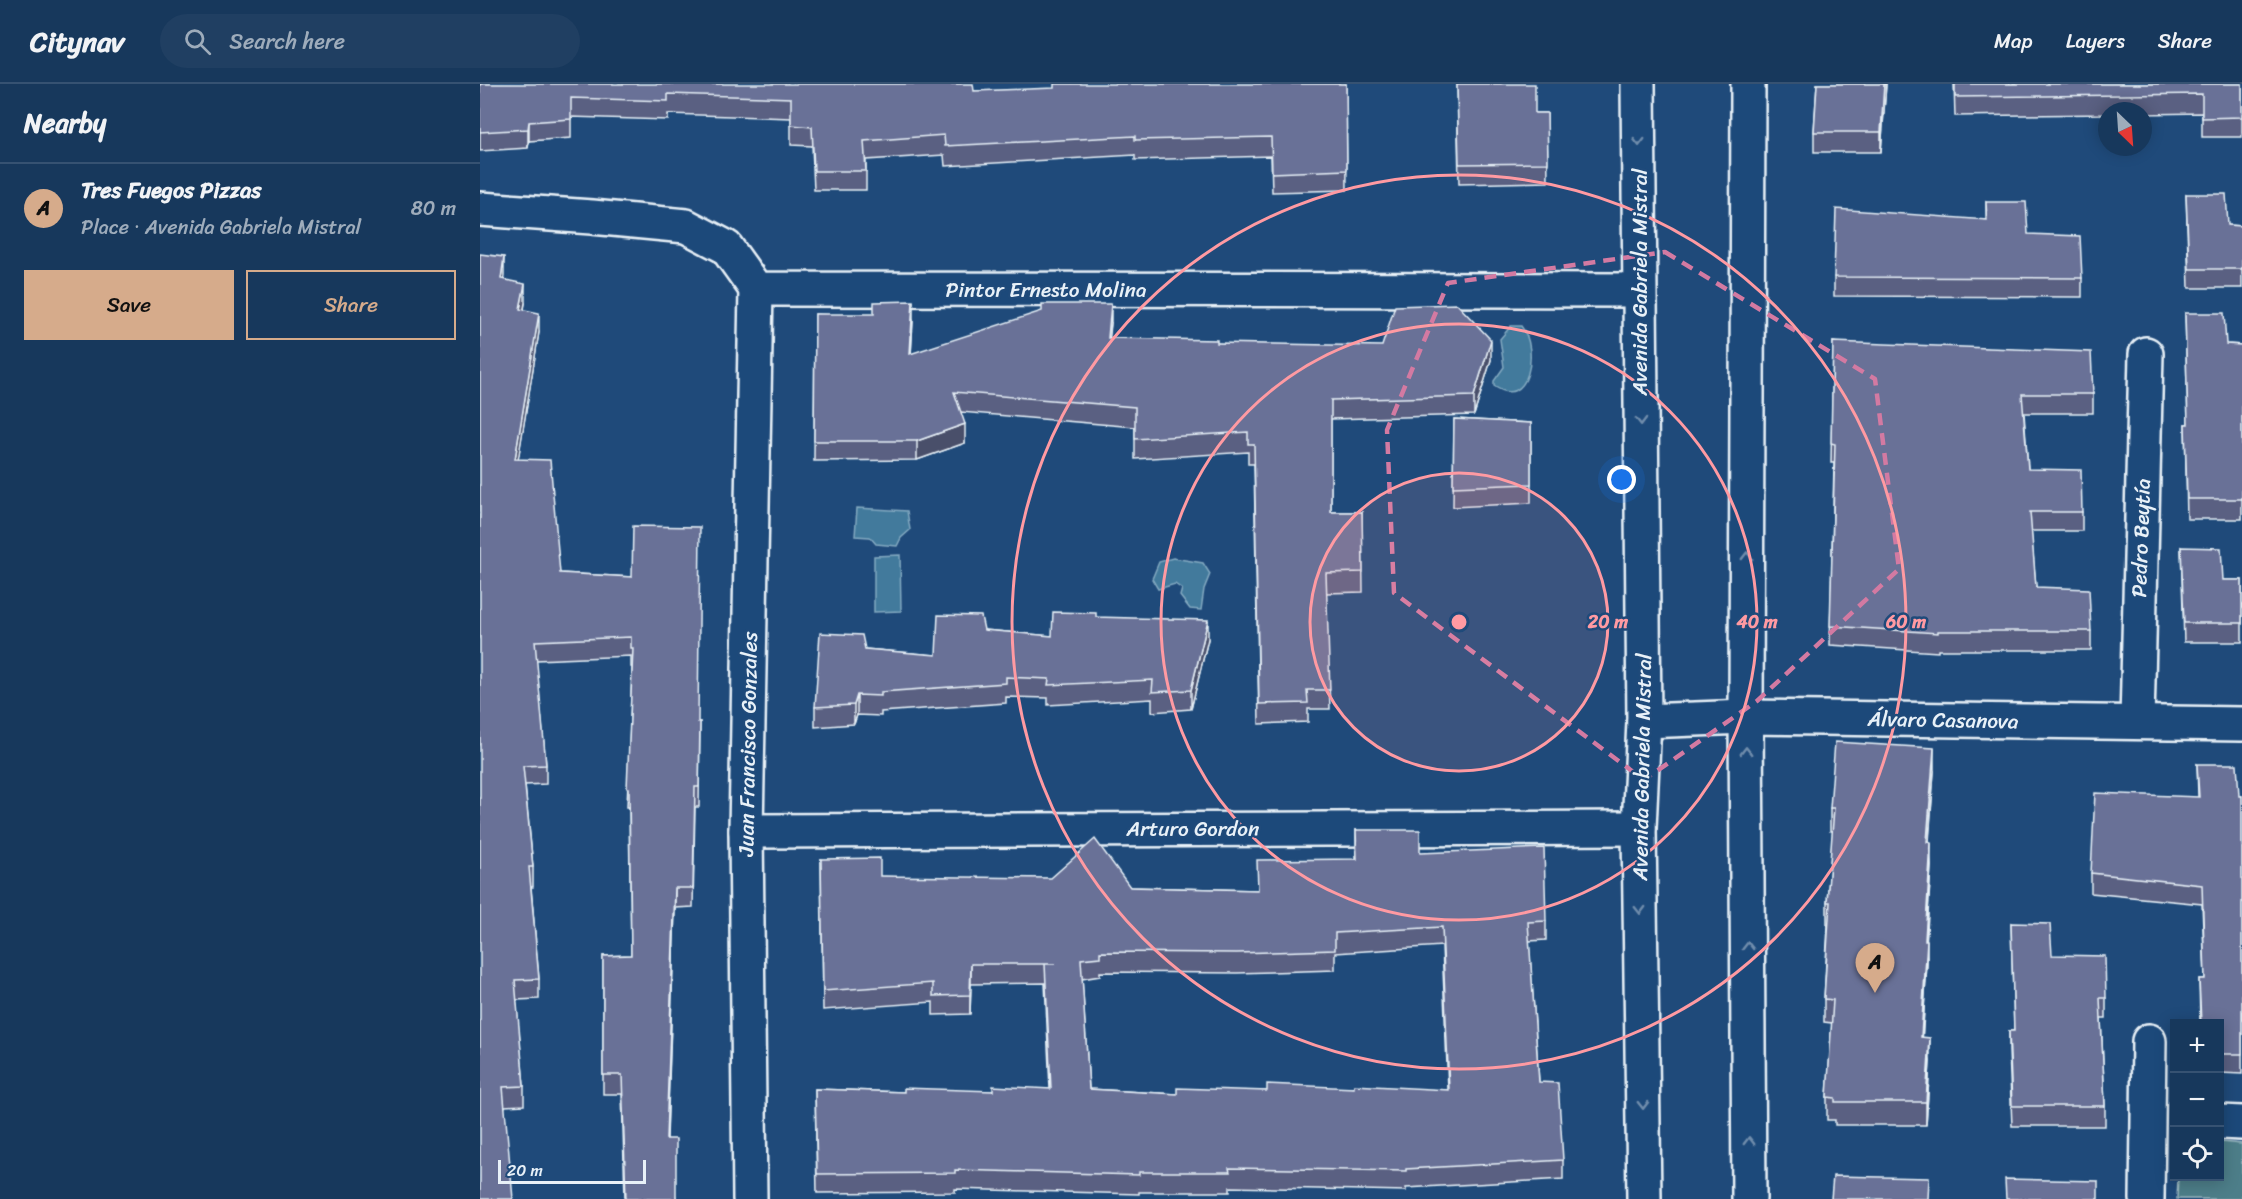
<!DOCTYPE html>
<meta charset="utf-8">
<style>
:root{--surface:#17385c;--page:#203f62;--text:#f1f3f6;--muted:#9eacbb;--line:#365272;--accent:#d6ab8b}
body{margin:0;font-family:Sriracha,sans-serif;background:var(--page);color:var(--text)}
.controls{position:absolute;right:18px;bottom:18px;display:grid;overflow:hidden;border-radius:0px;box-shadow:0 3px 15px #0003}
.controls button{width:54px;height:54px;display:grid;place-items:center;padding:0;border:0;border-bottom:2px solid var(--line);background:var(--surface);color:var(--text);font:30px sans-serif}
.compass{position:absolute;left:1618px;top:18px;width:54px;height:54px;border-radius:50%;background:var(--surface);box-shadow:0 3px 15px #0003;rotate:155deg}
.scale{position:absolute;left:18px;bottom:15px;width:148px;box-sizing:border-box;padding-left:6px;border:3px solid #e8f1f8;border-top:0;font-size:16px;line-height:21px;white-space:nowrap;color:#e8f1f8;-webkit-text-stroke:4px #1f4a7a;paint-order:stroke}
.you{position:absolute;left:1142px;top:396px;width:21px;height:21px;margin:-15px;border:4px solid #fff;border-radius:50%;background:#1a73e8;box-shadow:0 0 0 9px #1a73e833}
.badge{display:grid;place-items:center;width:39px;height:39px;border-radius:50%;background:var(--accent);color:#111;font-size:20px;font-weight:700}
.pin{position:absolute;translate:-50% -50px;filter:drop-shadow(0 2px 3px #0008)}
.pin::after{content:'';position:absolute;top:32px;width:21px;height:18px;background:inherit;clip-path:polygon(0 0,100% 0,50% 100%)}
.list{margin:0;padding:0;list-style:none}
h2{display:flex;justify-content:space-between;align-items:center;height:78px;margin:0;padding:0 24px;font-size:26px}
h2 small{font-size:20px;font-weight:400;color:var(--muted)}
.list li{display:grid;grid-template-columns:39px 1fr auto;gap:18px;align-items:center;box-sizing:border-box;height:90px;padding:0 24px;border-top:2px solid var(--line)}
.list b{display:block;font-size:22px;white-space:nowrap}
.list p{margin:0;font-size:20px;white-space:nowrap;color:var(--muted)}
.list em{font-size:20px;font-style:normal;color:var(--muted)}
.actions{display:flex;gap:12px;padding:18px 24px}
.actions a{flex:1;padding:14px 0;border:2px solid var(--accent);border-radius:0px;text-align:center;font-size:21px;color:var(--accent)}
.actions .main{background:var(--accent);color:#111}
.icon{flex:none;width:33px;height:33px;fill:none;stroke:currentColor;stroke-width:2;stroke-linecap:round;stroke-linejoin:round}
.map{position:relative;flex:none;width:1762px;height:1115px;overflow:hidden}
header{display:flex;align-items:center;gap:36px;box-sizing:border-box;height:84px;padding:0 30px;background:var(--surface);border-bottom:2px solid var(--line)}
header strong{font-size:28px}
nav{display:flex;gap:33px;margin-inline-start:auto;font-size:21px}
.search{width:420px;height:54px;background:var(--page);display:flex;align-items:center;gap:15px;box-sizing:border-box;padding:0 21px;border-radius:33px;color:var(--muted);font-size:22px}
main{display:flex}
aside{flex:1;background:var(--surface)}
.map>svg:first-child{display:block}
</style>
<header>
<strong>Citynav</strong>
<div class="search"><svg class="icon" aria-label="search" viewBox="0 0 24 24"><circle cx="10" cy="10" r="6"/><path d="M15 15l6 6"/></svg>Search here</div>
<nav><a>Map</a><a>Layers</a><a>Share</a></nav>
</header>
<main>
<aside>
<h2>Nearby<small></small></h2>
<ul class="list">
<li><span class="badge">A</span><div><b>Tres Fuegos Pizzas</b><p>Place · Avenida Gabriela Mistral</p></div><em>80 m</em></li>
</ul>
<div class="actions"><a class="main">Save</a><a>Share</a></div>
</aside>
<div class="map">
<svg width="1762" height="1115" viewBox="0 0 1762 1115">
<rect width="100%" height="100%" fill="#1f4a7a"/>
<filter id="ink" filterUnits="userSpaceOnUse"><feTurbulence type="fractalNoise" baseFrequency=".0167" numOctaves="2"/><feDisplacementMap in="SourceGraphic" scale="12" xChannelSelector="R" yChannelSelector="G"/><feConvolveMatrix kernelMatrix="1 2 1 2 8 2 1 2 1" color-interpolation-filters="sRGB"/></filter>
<g filter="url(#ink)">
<path fill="#4d7e89" stroke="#9ab8c0" stroke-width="1.5" d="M 1740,1058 L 1762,1060 L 1762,1115 L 1697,1115 L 1698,1093 L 1740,1092 Z"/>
<g fill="#427a9c" stroke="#84aac1" stroke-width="1.5">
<path d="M 1031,242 L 1041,242 C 1060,265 1049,327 1014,302 L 1014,297 L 1024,283 L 1020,255 Z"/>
<path d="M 377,424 L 427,427 L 430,446 L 421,454 L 417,462 L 396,460 L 390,453 L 375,452 Z"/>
<path d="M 420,471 L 421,527 L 394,528 L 394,472 Z"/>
<path d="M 693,474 L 723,479 L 730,490 L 724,505 L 721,526 L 710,525 L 700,512 L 702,505 L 695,500 L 678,505 L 672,495 L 679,478 Z"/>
</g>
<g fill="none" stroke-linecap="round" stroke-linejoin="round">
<g stroke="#e8f1f8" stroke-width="38">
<g id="minor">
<path d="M 0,125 L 112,133 L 206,142 L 246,163 L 276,205 L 1159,206"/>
<path d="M 1164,637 L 1266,633 L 1762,640"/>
<path d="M 1657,638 L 1666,270"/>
<path d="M 266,747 L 1159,744"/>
<path d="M 1740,1038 L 1762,1039"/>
<path d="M 270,1115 L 266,747 L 276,205"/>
<path d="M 1667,1115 L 1669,957"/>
</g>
</g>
<g stroke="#e8f1f8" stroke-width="38">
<g id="major">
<path d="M 1158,0 L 1164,637 L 1159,744 L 1164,1115"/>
<path d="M 1268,0 L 1266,633 L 1269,1115"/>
</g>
</g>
<use href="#minor" stroke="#1f4a7a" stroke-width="33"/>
<use href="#major" stroke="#1f4a7a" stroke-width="33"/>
</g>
<g fill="#5a6182" stroke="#e8f1f8" stroke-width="1.5" fill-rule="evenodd">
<path d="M 0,0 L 494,7 L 866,0 L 867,106 L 792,108 L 791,72 L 655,76 L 655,71 L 465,82 L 464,71 L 386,76 L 386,106 L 334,106 L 332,62 L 311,61 L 311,34 L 188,30 L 188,36 L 91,33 L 91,54 L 49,57 L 48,64 L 0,67 Z"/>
<path d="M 977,0 L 1055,29 L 1067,29 L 1068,98 L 979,100 Z"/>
<path d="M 1337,0 L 1406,0 L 1401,68 L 1334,68 L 1334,48 Z"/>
<path d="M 1474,0 L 1762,0 L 1762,53 L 1722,53 L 1722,29 L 1663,30 L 1663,27 L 1627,27 L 1627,30 L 1475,32 Z"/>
<path d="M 1706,110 L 1748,141 L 1762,142 L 1762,204 L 1709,204 Z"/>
<path d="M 1506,118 L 1548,150 L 1602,194 L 1602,213 L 1354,212 L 1354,193 L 1506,136 Z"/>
<path d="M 23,196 L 45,219 L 44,226 L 59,248 L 38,375 L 80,489 L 152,493 L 218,638 L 220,638 L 219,723 L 215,723 L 213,823 L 195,824 L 187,1055 L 196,1115 L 145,1115 L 142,1010 L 123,1010 L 123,872 L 151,871 L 149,723 L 147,723 L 152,583 L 151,583 L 151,572 L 56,576 L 66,681 L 66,700 L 45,701 L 53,783 L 53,803 L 51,803 L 59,895 L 59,915 L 36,916 L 44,1002 L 44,1021 L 25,1022 L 0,1115 Z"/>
<path d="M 1705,229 L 1746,260 L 1762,261 L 1762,435 L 1707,435 L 1705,340 L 1708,340 Z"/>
<path d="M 335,230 L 433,236 L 431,270 L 631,239 L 629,254 L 737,259 L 1011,276 L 994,331 L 851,335 L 851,428 L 882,428 L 883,508 L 846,509 L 850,625 L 828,625 L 828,638 L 779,640 L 774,380 L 768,380 L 768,368 L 655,375 L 655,343 L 481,328 L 485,359 L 437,376 L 334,377 Z"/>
<path d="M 1353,258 L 1613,310 L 1613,329 L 1544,329 L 1548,385 L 1602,428 L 1602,447 L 1551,447 L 1556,503 L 1611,547 L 1611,566 L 1458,566 L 1458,568 L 1350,561 L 1354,379 L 1351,379 Z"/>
<path d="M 974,335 L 1051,339 L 1051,419 L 973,423 Z"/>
<path d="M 1701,463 L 1743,496 L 1762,496 L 1762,558 L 1704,558 Z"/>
<path d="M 616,533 L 728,555 L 711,625 L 672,628 L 672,615 L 568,621 L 568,614 L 526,613 L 526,619 L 401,628 L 401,632 L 377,631 L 374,640 L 335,643 L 335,623 L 385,565 L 456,571 L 504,546 L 572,552 Z"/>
<path d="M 1717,680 L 1759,712 L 1762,712 L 1762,990 L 1740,989 L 1740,939 L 1720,939 L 1719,895 L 1725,895 L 1722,820 L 1611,809 L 1611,789 L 1718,713 Z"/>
<path d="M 1454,687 L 1449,758 L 1451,782 L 1446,856 L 1447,879 L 1442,953 L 1450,977 L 1446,1041 L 1355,1041 L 1355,1036 L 1347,1036 L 1347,1013 L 1352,939 L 1344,938 L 1344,915 L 1348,841 L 1347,841 L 1347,818 L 1353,747 L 1350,747 L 1350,724 Z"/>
<path d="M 876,746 L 940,769 L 1066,837 L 1066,856 L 1049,857 L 1059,998 L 1083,1076 L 1083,1095 L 926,1104 L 926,1107 L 750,1103 L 750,1108 L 659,1108 L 659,1110 L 475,1105 L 475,1108 L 337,1109 L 335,1005 L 424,1008 L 513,1007 L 570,1005 L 565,899 L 491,900 L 490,930 L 453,931 L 453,918 L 343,926 L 341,775 L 400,792 L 650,803 L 778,806 L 876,775 ZM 962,862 L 968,1006 L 874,1004 L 697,1010 L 609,1005 L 602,895 L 620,892 L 620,888 L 757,889 L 855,886 L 855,869 Z"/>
<path d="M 1531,839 L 1626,914 L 1626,934 L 1621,934 L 1625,1022 L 1625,1042 L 1532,1042 L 1529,967 L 1529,947 L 1534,947 Z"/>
</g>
<g fill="#4a4f6a" stroke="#e8f1f8" stroke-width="1.5">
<path d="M 1404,0 L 1406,0 L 1401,68 L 1401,48 Z"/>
<path d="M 49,38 L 49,57 L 48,64 L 48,45 Z"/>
<path d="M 24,173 L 24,192 L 21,215 L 21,195 Z"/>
<path d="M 45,200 L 45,219 L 40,244 L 40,225 Z"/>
<path d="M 433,217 L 433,236 L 430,290 L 430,270 Z"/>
<path d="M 631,220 L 631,239 L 628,273 L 628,254 Z"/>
<path d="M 59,229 L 59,248 L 35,395 L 35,375 Z"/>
<path d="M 1011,256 L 1011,276 L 994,331 L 994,312 Z"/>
<path d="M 485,340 L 485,359 L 437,376 L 437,357 Z"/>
<path d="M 728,536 L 728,555 L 711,625 L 711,606 Z"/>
<path d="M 377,611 L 377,631 L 374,640 L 374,621 Z"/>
<path d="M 1454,664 L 1454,687 L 1447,781 L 1447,758 Z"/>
<path d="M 1451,759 L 1451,782 L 1445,879 L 1445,856 Z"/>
<path d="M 195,804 L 195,824 L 186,1074 L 186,1055 Z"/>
<path d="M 1447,856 L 1447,879 L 1441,976 L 1441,953 Z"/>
<path d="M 491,880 L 491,900 L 490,930 L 490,911 Z"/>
<path d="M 1450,954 L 1450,977 L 1446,1041 L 1446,1018 Z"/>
</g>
<g fill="#697197" stroke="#e8f1f8" stroke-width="1.5" fill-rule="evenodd">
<path d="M 0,0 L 493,0 L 494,7 L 574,4 L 574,0 L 866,0 L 867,86 L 792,89 L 791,53 L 655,56 L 655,52 L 465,62 L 464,51 L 384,57 L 386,87 L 334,87 L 332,43 L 311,41 L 311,14 L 188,10 L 188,17 L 91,14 L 91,35 L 49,38 L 48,45 L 0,48 Z"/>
<path d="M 977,0 L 1055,0 L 1055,29 L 1067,29 L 1068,79 L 979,80 Z"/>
<path d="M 1337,0 L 1404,0 L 1401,48 L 1334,48 Z"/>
<path d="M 1475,0 L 1762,0 L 1762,33 L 1722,34 L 1722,10 L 1475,13 Z"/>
<path d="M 1706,110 L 1746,110 L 1748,141 L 1762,142 L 1762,185 L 1709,185 Z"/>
<path d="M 1506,118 L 1546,118 L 1548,150 L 1600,152 L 1602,194 L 1354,193 L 1356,125 L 1507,136 Z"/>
<path d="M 0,170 L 24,173 L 21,195 L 45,200 L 40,225 L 59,229 L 35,375 L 70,376 L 80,489 L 152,493 L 153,442 L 220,443 L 218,638 L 220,638 L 219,703 L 215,703 L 213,804 L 195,804 L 186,1055 L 196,1055 L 196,1115 L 146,1115 L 142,991 L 123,991 L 123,872 L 151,871 L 149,704 L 147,704 L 153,564 L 151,564 L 151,553 L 55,557 L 66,681 L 43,682 L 53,783 L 49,783 L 59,895 L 35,896 L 44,1002 L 23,1003 L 33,1115 L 0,1115 Z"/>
<path d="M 433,217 L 430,270 L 562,227 L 562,220 L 631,220 L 628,254 L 737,256 L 737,259 L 902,262 L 915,222 L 977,220 L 1011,256 L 994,312 L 851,316 L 851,428 L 882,428 L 883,488 L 846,489 L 850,606 L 827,606 L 828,619 L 779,620 L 774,360 L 768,360 L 768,348 L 655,355 L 655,323 L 474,308 L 485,340 L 437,357 L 334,357 L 335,230 L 394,230 L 394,218 Z"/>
<path d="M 1705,229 L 1744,229 L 1746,260 L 1762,261 L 1762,415 L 1707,415 L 1705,340 L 1708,340 Z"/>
<path d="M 1353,258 L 1611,268 L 1613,310 L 1542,310 L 1548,385 L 1601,386 L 1602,428 L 1550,428 L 1556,503 L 1609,505 L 1611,547 L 1458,547 L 1458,549 L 1350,542 L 1355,360 L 1351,359 Z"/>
<path d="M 974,335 L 1051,339 L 1051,400 L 973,403 Z"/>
<path d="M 1701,463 L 1741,464 L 1743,496 L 1762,496 L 1762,539 L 1704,539 Z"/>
<path d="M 573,528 L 616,529 L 616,533 L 728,536 L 711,606 L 672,608 L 673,596 L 568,601 L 569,595 L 526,593 L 526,599 L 401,608 L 401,612 L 377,611 L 374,621 L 335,623 L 340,549 L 382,551 L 385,565 L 456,571 L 458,531 L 501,532 L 504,546 L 572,552 Z"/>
<path d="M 1355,658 L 1454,664 L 1447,758 L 1451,759 L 1445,856 L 1447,856 L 1441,953 L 1450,954 L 1446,1018 L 1355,1018 L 1355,1014 L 1347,1013 L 1353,916 L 1344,915 L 1350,818 L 1347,818 L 1354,724 L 1350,724 Z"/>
<path d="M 1717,680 L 1757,680 L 1759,712 L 1762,712 L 1762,970 L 1740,970 L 1740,939 L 1721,939 L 1719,895 L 1725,895 L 1722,801 L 1611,789 L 1615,709 L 1719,713 Z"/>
<path d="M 876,746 L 940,746 L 940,769 L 1064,764 L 1066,837 L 1048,838 L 1059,998 L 1078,999 L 1083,1076 L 926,1085 L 926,1087 L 749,1084 L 750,1088 L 659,1088 L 659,1091 L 475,1086 L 475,1089 L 337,1090 L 335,1005 L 424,1008 L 424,1004 L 513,1007 L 513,1002 L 571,1005 L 565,880 L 575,880 L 491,880 L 490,911 L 453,912 L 453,899 L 343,907 L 341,775 L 400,774 L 400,792 L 571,794 L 615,755 L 650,803 L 778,806 L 777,776 L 877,775 ZM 962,843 L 969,1006 L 874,1001 L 874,1004 L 787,1000 L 787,1007 L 697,1004 L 697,1010 L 609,1005 L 601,875 L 620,873 L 620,868 L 757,869 L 855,866 L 855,849 Z"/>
<path d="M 1531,839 L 1570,840 L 1572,871 L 1625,872 L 1626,914 L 1620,914 L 1625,1022 L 1532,1022 L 1529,947 L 1534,947 Z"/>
<path d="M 1353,1092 L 1449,1094 L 1448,1115 L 1351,1115 Z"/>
<path d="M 1525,1095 L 1618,1097 L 1618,1115 L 1526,1115 Z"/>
</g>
<defs><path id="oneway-chevron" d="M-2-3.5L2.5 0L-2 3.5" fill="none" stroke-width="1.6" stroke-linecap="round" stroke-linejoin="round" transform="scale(1.5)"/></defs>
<g stroke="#6f8dac">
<use href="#oneway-chevron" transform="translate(1159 58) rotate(90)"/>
<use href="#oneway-chevron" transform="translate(1161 337) rotate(89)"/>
<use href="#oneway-chevron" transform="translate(1267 472) rotate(-90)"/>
<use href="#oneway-chevron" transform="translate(1266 667) rotate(-90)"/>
<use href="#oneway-chevron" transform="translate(1160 826) rotate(89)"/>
<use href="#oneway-chevron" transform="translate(1268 862) rotate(-90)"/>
<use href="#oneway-chevron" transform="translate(1163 1021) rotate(89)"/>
<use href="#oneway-chevron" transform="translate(1269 1057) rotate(-90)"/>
</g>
</g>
<path fill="none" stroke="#d37aa2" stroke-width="4.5" stroke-dasharray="12 8" stroke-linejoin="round" d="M 1185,168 L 1395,295 L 1419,485 L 1277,617 L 1164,696 L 914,509 L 907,346 L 968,199 Z"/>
<circle cx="979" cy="538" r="149" fill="#ff9aa2" fill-opacity=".12"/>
<g fill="none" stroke="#ff9aa2" stroke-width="3">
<circle cx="979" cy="538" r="149"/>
<circle cx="979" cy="538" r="298"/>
<circle cx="979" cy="538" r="447"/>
</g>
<g text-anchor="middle" stroke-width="5" stroke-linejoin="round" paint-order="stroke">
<g font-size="21" fill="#e8f1f8" stroke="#1f4a7a">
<text transform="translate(1160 198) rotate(-90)" y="7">Avenida Gabriela Mistral</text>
<text x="566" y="213">Pintor Ernesto Molina</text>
<text transform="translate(1661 454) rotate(-88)" y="7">Pedro Beytía</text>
<text transform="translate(1463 636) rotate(1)" y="7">Álvaro Casanova</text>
<text transform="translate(268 660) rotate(-89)" y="7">Juan Francisco Gonzales</text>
<text transform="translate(1162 683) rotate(-89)" y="7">Avenida Gabriela Mistral</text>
<text x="713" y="752">Arturo Gordon</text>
</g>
</g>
<circle cx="979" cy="538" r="9" fill="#ff9aa2" stroke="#1f4a7a" stroke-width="3"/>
<g font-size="18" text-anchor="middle" font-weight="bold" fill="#ff9aa2" stroke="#1f4a7a" stroke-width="5" stroke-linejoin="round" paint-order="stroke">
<text x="1128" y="544">20 m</text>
<text x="1277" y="544">40 m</text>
<text x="1426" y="544">60 m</text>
</g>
</svg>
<div class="controls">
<button>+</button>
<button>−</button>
<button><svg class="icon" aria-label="locate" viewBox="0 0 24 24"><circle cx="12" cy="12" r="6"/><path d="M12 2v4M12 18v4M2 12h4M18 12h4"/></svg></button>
</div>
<svg class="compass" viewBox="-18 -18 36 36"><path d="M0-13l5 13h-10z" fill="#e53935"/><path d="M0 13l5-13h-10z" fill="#9eacbb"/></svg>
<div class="scale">20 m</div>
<div class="you"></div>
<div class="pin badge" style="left:1395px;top:909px">A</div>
</div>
</main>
